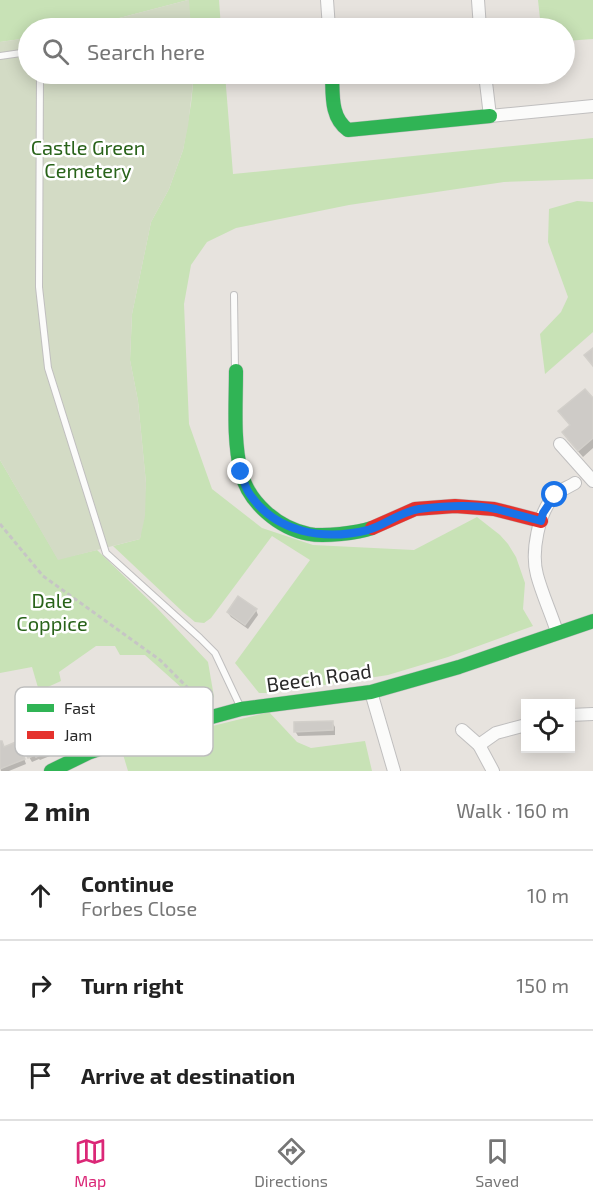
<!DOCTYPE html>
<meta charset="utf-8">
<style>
:root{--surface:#fff;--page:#f6f6f6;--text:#222;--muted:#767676;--line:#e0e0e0;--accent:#db2777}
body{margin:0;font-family:"Exo 2",sans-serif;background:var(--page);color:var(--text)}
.controls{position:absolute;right:18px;bottom:18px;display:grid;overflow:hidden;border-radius:0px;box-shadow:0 3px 15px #0003}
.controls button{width:54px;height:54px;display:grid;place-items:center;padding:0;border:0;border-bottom:2px solid var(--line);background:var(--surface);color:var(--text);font:30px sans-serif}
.stop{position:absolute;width:18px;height:18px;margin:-14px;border:4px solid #1a73e8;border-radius:50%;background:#fff}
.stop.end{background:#1a73e8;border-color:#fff;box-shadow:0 2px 6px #0008}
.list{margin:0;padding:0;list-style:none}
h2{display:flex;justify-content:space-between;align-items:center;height:78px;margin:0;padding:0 24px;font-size:26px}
h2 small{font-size:20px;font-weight:400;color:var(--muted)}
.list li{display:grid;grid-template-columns:39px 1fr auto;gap:18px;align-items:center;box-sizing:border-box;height:90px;padding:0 24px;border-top:2px solid var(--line)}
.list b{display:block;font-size:22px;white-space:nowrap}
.list p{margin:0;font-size:20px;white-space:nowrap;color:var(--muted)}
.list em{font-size:20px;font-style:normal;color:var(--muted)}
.icon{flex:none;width:33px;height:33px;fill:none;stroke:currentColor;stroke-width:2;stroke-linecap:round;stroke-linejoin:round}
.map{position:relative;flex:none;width:593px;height:771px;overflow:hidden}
.search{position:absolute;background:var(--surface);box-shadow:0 3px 15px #0003;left:18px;right:18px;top:18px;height:66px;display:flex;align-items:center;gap:15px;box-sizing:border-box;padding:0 21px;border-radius:33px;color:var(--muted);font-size:22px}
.sheet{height:348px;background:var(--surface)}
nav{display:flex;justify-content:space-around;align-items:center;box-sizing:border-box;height:84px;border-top:2px solid var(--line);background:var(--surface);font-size:16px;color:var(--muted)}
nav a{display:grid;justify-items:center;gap:3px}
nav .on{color:var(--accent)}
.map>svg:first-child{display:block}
</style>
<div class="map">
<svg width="593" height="771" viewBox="0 0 593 771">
<rect width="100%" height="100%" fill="#e7e3de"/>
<g fill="#c8e2b6">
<path d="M 0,0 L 219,0 L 221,28 L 191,28 L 188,0 L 81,28 L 28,28 L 28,38 L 0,42 Z"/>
<path d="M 538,0 L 593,0 L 593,39 L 565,41 L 564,28 L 541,28 Z"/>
<path d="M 194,74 L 225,74 L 233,174 L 593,138 L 593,179 L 504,182 L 349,205 L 236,228 L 207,242 L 191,265 L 184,304 L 189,424 L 212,489 L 262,528 L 313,545 L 414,550 L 477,517 L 500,535 L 508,544 L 516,557 L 525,583 L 523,609 L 533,626 L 448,657 L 388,675 L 273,693 L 259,693 L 235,663 L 310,560 L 272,536 L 211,618 L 204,623 L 195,622 L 183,612 L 113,546 L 140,539 L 146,483 L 138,401 L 130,360 L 132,314 L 151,222 L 169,189 L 183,150 L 191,104 Z"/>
<path d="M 577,201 L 593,202 L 593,332 L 545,374 L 540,334 L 561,312 L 568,297 L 548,242 L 549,209 Z"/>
<path d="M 0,460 L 58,559 L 97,550 L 156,607 L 208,662 L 214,697 L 202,706 L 145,655 L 120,655 L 115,646 L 96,646 L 59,672 L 61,681 L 39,691 L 32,667 L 0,673 Z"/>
<path d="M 269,712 L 297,742 L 311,748 L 365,741 L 372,771 L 128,771 L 122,751 L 188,732 Z"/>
</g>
<g fill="#d3dbc5">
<path d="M 189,0 L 191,28 L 81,28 L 188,0 Z"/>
<path d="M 28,38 L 28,74 L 194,74 L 188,126 L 183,150 L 169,189 L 151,222 L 132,314 L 130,360 L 138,401 L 146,483 L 145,516 L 140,539 L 58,560 L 0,460 L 0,42 Z"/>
</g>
<g fill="#0003">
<path d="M 593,401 L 593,448 L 583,457 L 568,440 L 564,432 L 571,426 L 564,418 Z"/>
<path d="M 256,610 L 258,615 L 248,629 L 231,617 L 228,613 Z"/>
<path d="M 332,722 L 335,727 L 335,735 L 298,736 L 295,731 Z"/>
<path d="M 40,731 L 50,756 L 40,760 L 39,759 L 32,762 L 29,757 Z"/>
<path d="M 0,743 L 4,748 L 20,747 L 26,764 L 9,771 L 1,771 Z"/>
</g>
<g fill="#cecbc7" stroke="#d2cfca" stroke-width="1.5">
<path d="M 593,348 L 593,366 L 584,355 Z"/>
<path d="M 585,389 L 593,398 L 593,438 L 578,451 L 562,432 L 570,425 L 558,411 Z"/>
<path d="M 238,596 L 257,609 L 245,625 L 227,612 Z"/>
<path d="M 333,721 L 333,730 L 294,732 L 294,722 Z"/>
<path d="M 38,725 L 49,751 L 36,757 L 35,755 L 28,758 L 21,741 L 29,738 L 25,730 Z"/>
<path d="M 0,741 L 2,741 L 4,747 L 18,741 L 25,759 L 0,769 Z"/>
</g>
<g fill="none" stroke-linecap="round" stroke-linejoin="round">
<g stroke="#c0bfbf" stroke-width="8">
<g id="lane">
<path d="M 0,56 L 28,52"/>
<path d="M 40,74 L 39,287 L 48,368 L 106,553 L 200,638 L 215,653 L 240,706"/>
<path d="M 234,295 L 235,371"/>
</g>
</g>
<g stroke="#c0bfbf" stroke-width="14">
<g id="street">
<path d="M 327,0 L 329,28"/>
<path d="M 478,0 L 480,28"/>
<path d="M 485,74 L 490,116 L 593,106"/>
<path d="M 560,444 L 593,481"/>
<path d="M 557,632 C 551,613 542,594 537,575 C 531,553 538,512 555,495 C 560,490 569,487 575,483"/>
<path d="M 371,692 L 394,771"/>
<path d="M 570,715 L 593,714"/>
<path d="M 462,730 L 479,745"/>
<path d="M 493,771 L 479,745 L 496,733 L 526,725"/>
</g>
</g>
<g stroke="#c0bfbf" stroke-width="15">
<g id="fast">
<path d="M 332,74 C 333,94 330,117 348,130 L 490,116"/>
<path d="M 236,371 C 236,404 233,440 241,472 C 248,502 278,528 309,534 C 324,537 357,533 372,528"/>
<path d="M 51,771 L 88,753 L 123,741 L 241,709 L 371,692 L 459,667 L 593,621"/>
</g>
</g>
<g stroke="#c0bfbf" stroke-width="15">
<path id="jam" d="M 372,528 L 415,509 L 455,506 L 494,509 L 541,521"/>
</g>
<path stroke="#c6c5c5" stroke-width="3" stroke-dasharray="4.5 3" stroke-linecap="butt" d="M 0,524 L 43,576 L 160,660 L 197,697 L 201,703"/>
<use href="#lane" stroke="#fbfbfa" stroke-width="6"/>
<use href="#street" stroke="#fbfbfa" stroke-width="12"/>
<use href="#fast" stroke="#30b455" stroke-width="14"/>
<use href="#jam" stroke="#e5322d" stroke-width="14"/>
</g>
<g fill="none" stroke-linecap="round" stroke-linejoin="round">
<path stroke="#1a73e8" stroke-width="8" d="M 241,472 C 243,479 245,487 249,493 C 275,533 324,541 368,530 C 385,525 400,512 419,509 C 444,506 471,504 496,509 C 511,513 526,517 541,521 L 543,513 L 555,495"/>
</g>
<g text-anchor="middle" stroke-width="5" stroke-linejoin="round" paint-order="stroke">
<g font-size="20" fill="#29631a" stroke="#fff">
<text x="88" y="155">Castle Green<tspan x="88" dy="23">Cemetery</tspan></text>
<text x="52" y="608">Dale<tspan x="52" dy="23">Coppice</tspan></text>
</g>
<g font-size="20" fill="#282828" stroke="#fff">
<text transform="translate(319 678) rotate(-8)" y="7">Beech Road</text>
</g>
</g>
<rect x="15" y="687" width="198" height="69" rx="9" fill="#fff" stroke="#bebebe" stroke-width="1.5"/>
<rect x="27" y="704" width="27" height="8" fill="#30b455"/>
<rect x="27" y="731" width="27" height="8" fill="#e5322d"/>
<g font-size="16" fill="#282828">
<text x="64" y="714">Fast</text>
<text x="64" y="741">Jam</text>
</g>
</svg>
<div class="controls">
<button><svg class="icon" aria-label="locate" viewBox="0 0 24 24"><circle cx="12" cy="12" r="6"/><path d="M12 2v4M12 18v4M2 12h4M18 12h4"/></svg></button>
</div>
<div class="stop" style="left:555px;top:495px"></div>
<div class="stop end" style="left:241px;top:472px"></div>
<div class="search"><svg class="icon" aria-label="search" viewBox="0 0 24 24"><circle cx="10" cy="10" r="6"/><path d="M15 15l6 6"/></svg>Search here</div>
</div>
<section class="sheet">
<h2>2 min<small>Walk · 160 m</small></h2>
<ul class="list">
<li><svg class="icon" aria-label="ahead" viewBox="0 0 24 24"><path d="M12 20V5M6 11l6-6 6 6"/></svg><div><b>Continue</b><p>Forbes Close</p></div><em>10 m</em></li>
<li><svg class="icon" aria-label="right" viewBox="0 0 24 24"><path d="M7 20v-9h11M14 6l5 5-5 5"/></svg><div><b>Turn right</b></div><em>150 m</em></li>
<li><svg class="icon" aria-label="arrive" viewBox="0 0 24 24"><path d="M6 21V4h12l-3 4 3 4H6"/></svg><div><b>Arrive at destination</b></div></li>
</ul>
</section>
<nav>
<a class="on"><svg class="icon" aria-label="map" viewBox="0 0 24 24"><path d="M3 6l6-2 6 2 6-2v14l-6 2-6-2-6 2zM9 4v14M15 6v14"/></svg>Map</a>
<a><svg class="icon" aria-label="directions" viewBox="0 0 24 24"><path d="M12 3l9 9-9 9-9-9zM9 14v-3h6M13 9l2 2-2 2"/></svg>Directions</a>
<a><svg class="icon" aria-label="saved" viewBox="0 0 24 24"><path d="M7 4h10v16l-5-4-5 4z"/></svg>Saved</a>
</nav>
